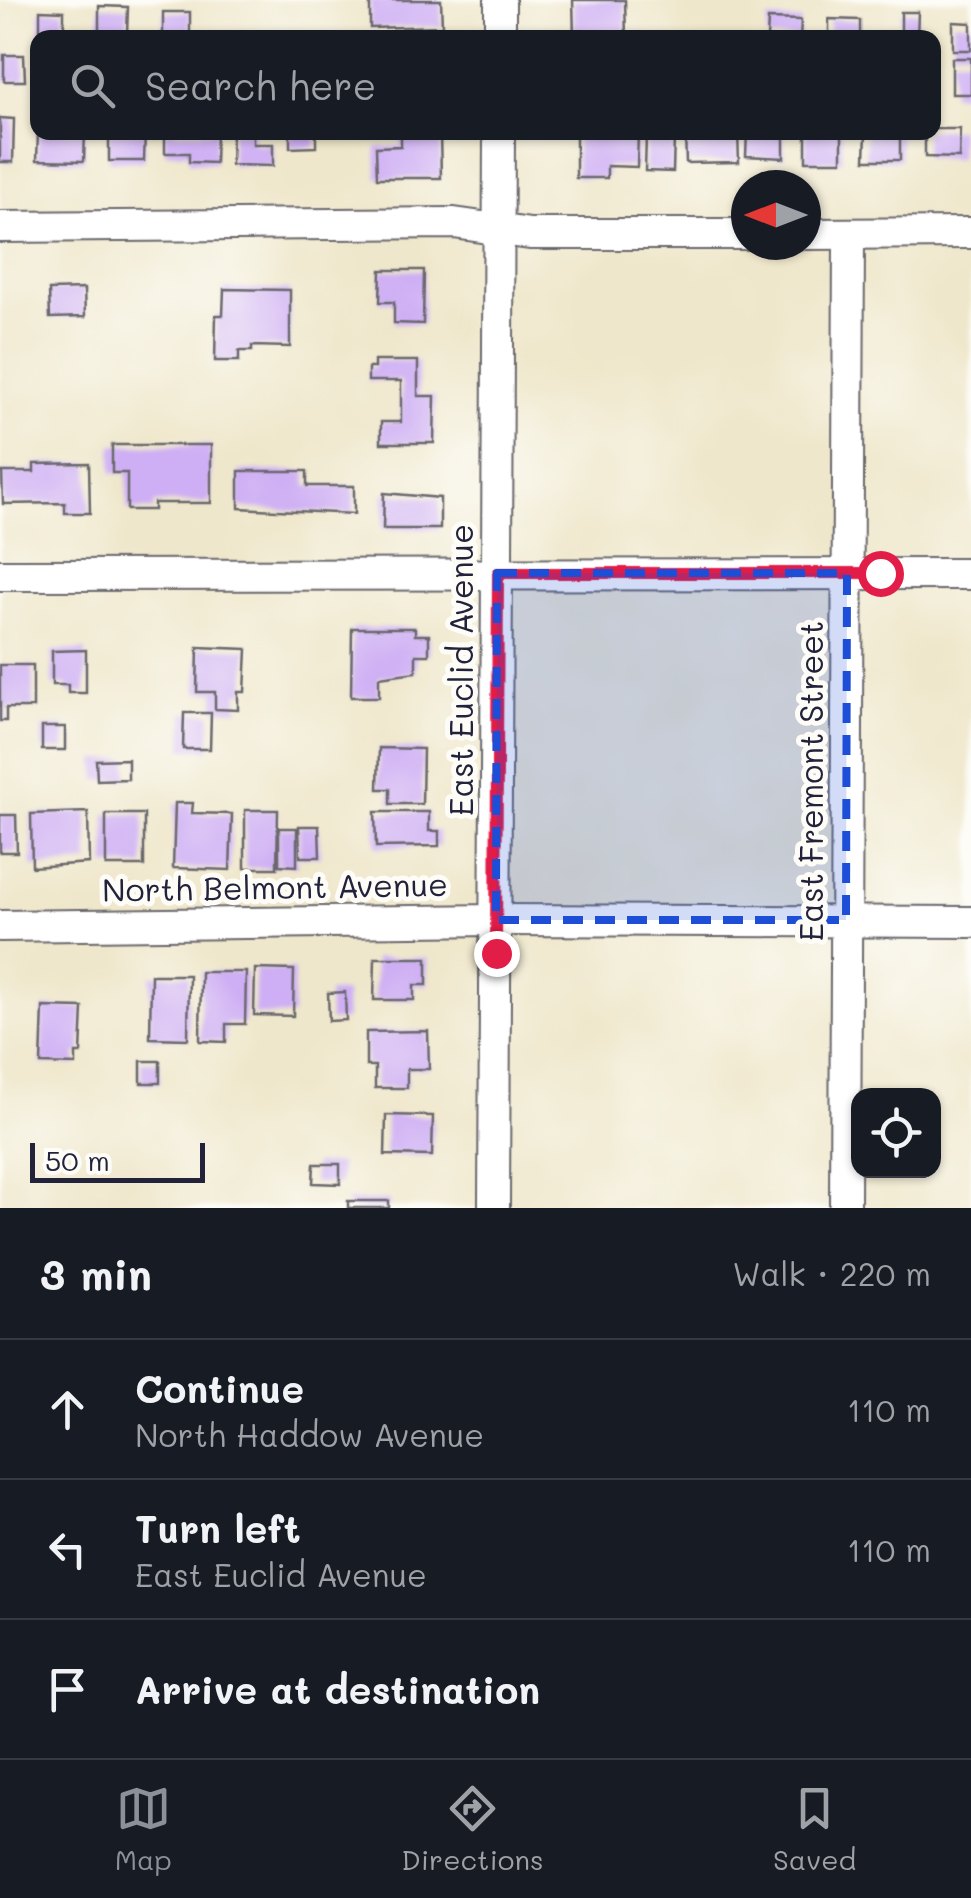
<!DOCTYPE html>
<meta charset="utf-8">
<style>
:root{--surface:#171b24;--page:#242831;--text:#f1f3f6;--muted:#9ea1a6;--line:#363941;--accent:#8c9099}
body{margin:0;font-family:Mali,sans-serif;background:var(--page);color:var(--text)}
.controls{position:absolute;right:30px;bottom:30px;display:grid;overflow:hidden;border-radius:20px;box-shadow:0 2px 8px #0004}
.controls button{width:90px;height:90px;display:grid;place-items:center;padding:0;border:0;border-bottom:2px solid var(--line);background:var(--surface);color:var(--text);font:50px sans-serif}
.compass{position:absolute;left:731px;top:170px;width:90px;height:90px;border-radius:50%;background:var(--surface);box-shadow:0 2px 8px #0004;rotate:270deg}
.scale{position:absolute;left:30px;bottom:25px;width:175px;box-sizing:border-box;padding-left:10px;border:5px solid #22223b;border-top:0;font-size:28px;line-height:35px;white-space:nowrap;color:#22223b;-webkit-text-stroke:8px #fdfcf7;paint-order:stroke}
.stop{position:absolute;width:30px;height:30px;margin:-22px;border:8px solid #e11d48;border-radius:50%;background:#fff}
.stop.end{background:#e11d48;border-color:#fff;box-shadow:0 2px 10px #0008}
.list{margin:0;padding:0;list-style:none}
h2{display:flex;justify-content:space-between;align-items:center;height:130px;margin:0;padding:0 40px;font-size:42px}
h2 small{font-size:32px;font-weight:400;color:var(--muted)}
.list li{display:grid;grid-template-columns:65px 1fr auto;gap:30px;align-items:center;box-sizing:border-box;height:140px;padding:0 40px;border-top:2px solid var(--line)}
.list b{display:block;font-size:38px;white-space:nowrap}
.list p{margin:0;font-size:32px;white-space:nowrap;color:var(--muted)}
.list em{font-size:32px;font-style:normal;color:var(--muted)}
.icon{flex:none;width:55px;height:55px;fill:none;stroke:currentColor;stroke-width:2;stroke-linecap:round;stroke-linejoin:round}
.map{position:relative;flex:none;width:971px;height:1208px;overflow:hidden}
.search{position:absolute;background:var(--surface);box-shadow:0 2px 8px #0004;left:30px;right:30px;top:30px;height:110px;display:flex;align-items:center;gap:25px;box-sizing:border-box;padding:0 35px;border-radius:20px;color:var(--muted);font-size:38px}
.sheet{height:550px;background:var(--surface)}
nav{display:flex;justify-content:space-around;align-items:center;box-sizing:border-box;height:140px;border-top:2px solid var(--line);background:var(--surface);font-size:28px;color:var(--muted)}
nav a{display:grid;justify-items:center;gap:5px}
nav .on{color:var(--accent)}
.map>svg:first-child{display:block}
</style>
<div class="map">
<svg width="971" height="1208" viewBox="0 0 971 1208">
<rect width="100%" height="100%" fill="#fdfcf7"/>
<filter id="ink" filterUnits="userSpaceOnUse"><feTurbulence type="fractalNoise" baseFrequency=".01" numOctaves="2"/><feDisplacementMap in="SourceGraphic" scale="20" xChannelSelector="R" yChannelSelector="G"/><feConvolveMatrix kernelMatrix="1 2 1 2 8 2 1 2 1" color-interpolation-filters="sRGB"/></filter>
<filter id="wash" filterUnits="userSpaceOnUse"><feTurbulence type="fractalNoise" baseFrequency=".0048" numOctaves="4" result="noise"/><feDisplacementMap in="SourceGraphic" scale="40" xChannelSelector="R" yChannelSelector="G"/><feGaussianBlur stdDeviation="2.25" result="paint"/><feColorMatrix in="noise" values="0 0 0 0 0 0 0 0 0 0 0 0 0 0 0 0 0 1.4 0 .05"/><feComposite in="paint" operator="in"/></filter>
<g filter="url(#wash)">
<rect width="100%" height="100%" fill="#efe7cb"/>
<g id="blocks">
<g fill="#ceaef4">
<path d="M 370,0 L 441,0 L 442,26 L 370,28 Z"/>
<path d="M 573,0 L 625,0 L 626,38 L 574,38 Z"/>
<path d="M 99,6 L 128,7 L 127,34 L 99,34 Z"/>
<path d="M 40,10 L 64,11 L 64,38 L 40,38 Z"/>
<rect x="163" y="12" width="27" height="26"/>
<path d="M 901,12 L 918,12 L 917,38 L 901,38 Z"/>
<path d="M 768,19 L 801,20 L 800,38 L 767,38 Z"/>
<path d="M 829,19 L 860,20 L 860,38 L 829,38 Z"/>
<path d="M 953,22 L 971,23 L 971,50 L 953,50 Z"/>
<path d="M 4,55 L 24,55 L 25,81 L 4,81 Z"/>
<rect x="952" y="58" width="19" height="36"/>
<path d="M 0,118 L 14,119 L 13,162 L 0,162 Z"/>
<path d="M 934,129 L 960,129 L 959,158 L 925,157 L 925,132 Z"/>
<path d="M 38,132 L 85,132 L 84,161 L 37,160 Z"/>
<path d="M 109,132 L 145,132 L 144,161 L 109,161 Z"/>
<path d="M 165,132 L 216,132 L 215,163 L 189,162 L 189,153 L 165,153 Z"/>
<path d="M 232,132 L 253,132 L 253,144 L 273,144 L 273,166 L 231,165 Z"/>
<path d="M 290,132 L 316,132 L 316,147 L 290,148 Z"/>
<path d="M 401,132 L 440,132 L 441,178 L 377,178 L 376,147 L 401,146 Z"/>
<path d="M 576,132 L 638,132 L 637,167 L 607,166 L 607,178 L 576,178 Z"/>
<path d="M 685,132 L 738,133 L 739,162 L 686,163 Z"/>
<path d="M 747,132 L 784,132 L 784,158 L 746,156 Z"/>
<rect x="806" y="132" width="36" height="29"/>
<path d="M 866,132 L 900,132 L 900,160 L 865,160 Z"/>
<path d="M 646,136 L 674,137 L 673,172 L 645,171 Z"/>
<path d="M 381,270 L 424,270 L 423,324 L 394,323 L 394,302 L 380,302 Z"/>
<path d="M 84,289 L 85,317 L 50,318 L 49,290 Z"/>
<path d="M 224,289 L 290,290 L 290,347 L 252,346 L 252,351 L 239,351 L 239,361 L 215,361 L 216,315 L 223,315 Z"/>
<path d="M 374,361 L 418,361 L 418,396 L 435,396 L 434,443 L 381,443 L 381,422 L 401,422 L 401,381 L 368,381 L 368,368 L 374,368 Z"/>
<path d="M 112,445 L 211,445 L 211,503 L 154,503 L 154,510 L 127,510 L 127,473 L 112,473 Z"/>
<path d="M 89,463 L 90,513 L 65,513 L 65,503 L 3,504 L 2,472 L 34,472 L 34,464 Z"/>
<path d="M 239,471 L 307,471 L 307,486 L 354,486 L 354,514 L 239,508 Z"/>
<path d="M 384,493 L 440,498 L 440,529 L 383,529 Z"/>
<path d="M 352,628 L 415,628 L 415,635 L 429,635 L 429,655 L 416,655 L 416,672 L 379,677 L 379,697 L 351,697 Z"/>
<path d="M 198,647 L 247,649 L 245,692 L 238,692 L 238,710 L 215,709 L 215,692 L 197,692 Z"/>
<path d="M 86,650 L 86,693 L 68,693 L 68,685 L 52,685 L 52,651 Z"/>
<path d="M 0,665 L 33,665 L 33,708 L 6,708 L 6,721 L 0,721 Z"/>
<path d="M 184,713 L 211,713 L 210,749 L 183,749 Z"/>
<rect x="42" y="727" width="23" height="23"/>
<path d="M 379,748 L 423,749 L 422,804 L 390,804 L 390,789 L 378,789 Z"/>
<path d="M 128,759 L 128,779 L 97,780 L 96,760 Z"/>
<path d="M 175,803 L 193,803 L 192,813 L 232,814 L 230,870 L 173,868 Z"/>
<path d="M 245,810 L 278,810 L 277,868 L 245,868 Z"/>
<path d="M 88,812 L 89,863 L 32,867 L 31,814 Z"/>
<path d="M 375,812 L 429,812 L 429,831 L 439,831 L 439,846 L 376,847 Z"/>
<rect x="106" y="814" width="38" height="52"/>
<path d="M 0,815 L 16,815 L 17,852 L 0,852 Z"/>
<path d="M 299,826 L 319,826 L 320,857 L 300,857 Z"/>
<path d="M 279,828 L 297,828 L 297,866 L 279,865 Z"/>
<path d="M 375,958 L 427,958 L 427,985 L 414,985 L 414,1000 L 374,1000 Z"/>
<path d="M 255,969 L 294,970 L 293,1016 L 254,1015 Z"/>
<path d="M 201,972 L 246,972 L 245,1024 L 226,1024 L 226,1042 L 200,1041 Z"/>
<path d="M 151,975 L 189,975 L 188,1039 L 150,1038 Z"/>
<path d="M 345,992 L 346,1020 L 329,1021 L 328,993 Z"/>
<path d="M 43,1007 L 83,1008 L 81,1053 L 76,1053 L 76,1065 L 41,1064 Z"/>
<path d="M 428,1031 L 429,1069 L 407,1069 L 407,1088 L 375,1088 L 375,1066 L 366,1066 L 366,1032 Z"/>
<rect x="141" y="1061" width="19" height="22"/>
<path d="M 386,1115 L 433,1116 L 432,1156 L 385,1155 Z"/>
<path d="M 314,1164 L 340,1164 L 340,1184 L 313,1183 Z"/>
<rect x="348" y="1201" width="41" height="7"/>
</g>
</g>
</g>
<g filter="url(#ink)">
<use href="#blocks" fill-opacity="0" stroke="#6a676d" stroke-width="2.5"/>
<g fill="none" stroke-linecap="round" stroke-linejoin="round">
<g stroke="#6a676d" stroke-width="34">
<g id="minor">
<path d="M 500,38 L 500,0"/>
<path d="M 0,227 L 454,223 L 530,234 L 746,234"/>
<path d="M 806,234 L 971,233"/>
<path d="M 0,575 L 971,574"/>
<path d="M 0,926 L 496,920 L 971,922"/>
<path d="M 494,1208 L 499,132"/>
<path d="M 845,1208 L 849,234"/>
</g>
</g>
<use href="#minor" stroke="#fff" stroke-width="30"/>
</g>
</g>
<g fill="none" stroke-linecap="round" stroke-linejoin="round" filter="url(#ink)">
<path stroke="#e11d48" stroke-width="12" d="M 496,953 L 498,573 L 880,573"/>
</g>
<path fill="#1d4ed8" fill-opacity="0.2" stroke="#1d4ed8" stroke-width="8" stroke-dasharray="20 12" stroke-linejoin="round" d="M 497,573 L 847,573 L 846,920 L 496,920 Z"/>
<g text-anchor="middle" stroke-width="10" stroke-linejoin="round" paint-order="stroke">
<g font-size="32" fill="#22223b" stroke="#fdfcf7">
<text transform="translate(462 670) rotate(-90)" y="11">East Euclid Avenue</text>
<text transform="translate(812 781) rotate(-90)" y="11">East Fremont Street</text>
<text transform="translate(275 888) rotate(-1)" y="11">North Belmont Avenue</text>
</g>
</g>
</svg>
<div class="controls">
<button><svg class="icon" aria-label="locate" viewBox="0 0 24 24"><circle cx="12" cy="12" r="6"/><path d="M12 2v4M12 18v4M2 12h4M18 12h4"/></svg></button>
</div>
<svg class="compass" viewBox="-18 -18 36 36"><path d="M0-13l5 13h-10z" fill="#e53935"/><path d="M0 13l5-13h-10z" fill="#9ea1a6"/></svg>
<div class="scale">50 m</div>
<div class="stop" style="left:880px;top:573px"></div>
<div class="stop end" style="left:496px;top:953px"></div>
<div class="search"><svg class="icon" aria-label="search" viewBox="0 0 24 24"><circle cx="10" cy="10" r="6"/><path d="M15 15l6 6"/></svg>Search here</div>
</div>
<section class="sheet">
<h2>3 min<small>Walk · 220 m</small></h2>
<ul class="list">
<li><svg class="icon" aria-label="ahead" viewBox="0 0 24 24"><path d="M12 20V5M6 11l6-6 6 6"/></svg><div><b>Continue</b><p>North Haddow Avenue</p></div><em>110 m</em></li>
<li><svg class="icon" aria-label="left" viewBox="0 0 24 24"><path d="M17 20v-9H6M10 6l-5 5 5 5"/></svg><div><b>Turn left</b><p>East Euclid Avenue</p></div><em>110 m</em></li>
<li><svg class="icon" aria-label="arrive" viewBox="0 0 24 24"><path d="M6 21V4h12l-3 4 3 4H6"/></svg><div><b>Arrive at destination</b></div></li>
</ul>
</section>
<nav>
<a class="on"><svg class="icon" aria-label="map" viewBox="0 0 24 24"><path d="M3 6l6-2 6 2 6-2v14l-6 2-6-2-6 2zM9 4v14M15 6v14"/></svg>Map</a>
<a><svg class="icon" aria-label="directions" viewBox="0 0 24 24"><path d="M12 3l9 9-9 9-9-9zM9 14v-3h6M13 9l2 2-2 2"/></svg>Directions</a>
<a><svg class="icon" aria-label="saved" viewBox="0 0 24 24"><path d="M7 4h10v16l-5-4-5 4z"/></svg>Saved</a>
</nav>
